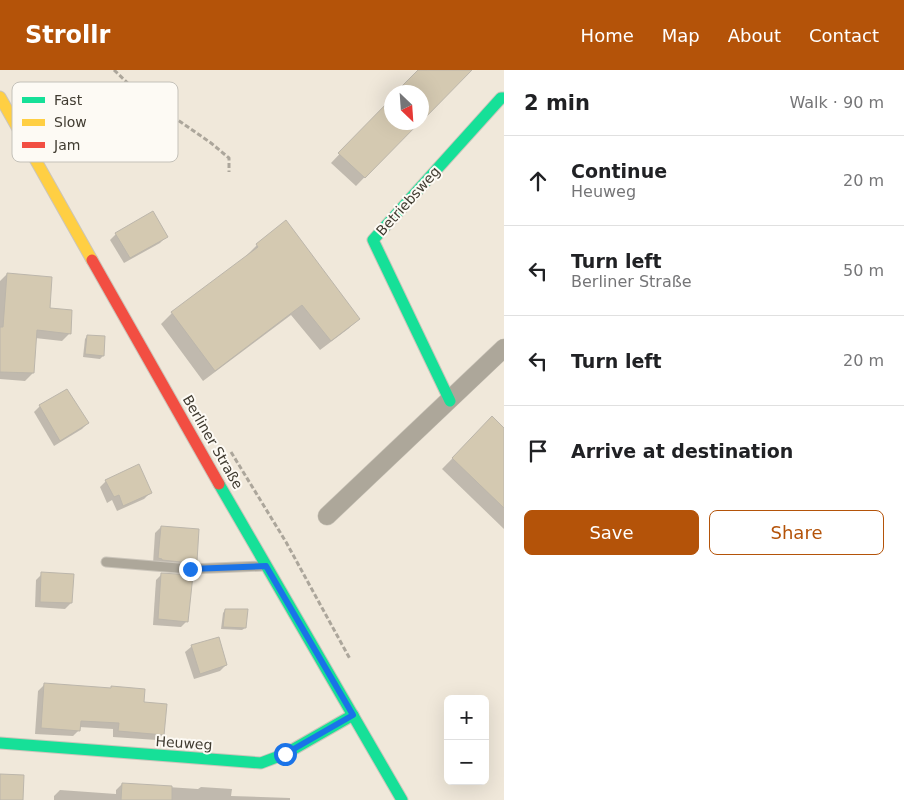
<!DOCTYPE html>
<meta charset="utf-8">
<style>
:root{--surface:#fff;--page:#f6f6f6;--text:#202124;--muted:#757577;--line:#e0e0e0;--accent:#b45309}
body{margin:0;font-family:"DejaVu Sans",sans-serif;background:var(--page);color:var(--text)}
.controls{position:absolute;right:15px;bottom:15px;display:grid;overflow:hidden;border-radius:8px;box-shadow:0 5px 20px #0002}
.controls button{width:45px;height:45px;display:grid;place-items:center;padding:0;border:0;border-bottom:1px solid var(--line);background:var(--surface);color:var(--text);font:25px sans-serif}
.compass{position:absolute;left:384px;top:15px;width:45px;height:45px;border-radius:50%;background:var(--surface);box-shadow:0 5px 20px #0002;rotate:155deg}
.stop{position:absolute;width:15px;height:15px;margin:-11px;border:4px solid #1a73e8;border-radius:50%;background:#fff}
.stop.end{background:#1a73e8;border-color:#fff;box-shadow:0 1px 5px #0008}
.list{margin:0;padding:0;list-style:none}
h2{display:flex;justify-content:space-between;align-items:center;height:65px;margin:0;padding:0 20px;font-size:21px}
h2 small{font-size:16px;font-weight:400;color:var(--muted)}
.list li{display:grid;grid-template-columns:32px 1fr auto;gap:15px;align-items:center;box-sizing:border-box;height:90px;padding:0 20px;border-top:1px solid var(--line)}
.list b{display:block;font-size:19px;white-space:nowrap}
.list p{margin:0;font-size:16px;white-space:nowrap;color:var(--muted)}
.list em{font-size:16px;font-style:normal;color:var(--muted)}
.actions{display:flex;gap:10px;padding:15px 20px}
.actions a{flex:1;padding:11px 0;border:1px solid var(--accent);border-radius:8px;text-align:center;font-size:18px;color:var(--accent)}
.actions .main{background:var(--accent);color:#fff}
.icon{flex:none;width:28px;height:28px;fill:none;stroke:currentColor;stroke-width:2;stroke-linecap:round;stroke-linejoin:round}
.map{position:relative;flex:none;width:504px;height:730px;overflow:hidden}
header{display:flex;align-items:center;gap:30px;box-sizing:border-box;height:70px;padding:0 25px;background:var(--accent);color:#fff}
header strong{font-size:24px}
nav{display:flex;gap:28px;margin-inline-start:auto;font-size:18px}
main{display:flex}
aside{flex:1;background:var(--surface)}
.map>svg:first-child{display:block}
</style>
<header>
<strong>Strollr</strong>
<nav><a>Home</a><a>Map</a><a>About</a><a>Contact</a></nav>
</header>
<main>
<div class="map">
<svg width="504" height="730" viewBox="0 0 504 730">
<rect width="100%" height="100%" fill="#f0e8da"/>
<g fill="#0003">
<path d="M 419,0 L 470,0 L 422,49 L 422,22 L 398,22 Z"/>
<path d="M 392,29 L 392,52 L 418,52 L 356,116 L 331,93 Z"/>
<path d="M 285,152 L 359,249 L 348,259 L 320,280 L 291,245 L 203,311 L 161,254 L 172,243 L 247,187 L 246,186 L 257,175 Z"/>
<path d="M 116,164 L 166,167 L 160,173 L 124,193 L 110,170 Z"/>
<path d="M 7,204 L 48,239 L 70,263 L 62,271 L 35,268 L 33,303 L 25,311 L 0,309 L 0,211 Z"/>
<path d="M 87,266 L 103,286 L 100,289 L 83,287 L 85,269 Z"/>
<path d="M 40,336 L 88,353 L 82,359 L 54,376 L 34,342 Z"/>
<path d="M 492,348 L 504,359 L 504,459 L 442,399 Z"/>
<path d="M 106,411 L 150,423 L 144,429 L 117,441 L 112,430 L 107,433 L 100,417 Z"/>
<path d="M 161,457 L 196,491 L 190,497 L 153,494 L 155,463 Z"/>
<path d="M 42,504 L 71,533 L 65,539 L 35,537 L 36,510 Z"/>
<path d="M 162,504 L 187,551 L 181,557 L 153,555 L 156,510 Z"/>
<path d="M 225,540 L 245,558 L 242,560 L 221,559 L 223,543 Z"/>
<path d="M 218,569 L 226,595 L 220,601 L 194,609 L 185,582 L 191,577 Z"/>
<path d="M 44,615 L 163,664 L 157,670 L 113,667 L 113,659 L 79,657 L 79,660 L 73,666 L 35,664 L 38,621 Z"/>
<path d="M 122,714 L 198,719 L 201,717 L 232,719 L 231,726 L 290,728 L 290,730 L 54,730 L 54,726 L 60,720 L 116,724 L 116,720 Z"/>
</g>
<g fill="#d4c9b1" stroke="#bcb6ab">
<path d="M 418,0 L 472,0 L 422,51 L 422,22 L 396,22 Z"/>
<path d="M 392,28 L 392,52 L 420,52 L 365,108 L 338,83 Z"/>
<path d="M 153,141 L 168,167 L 130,188 L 115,163 Z"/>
<path d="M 286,150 L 360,249 L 331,271 L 302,235 L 215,301 L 171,242 L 258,177 L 256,174 Z"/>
<path d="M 7,203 L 52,207 L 50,238 L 72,240 L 71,264 L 37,260 L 34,303 L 0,302 L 0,257 L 3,257 Z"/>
<path d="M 87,265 L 105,266 L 104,286 L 85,284 Z"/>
<path d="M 67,319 L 89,353 L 60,371 L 39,335 Z"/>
<path d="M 492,346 L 504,358 L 504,438 L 452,388 Z"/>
<path d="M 139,394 L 152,423 L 123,436 L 119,425 L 114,427 L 105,410 Z"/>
<path d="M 161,456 L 199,459 L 197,491 L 190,493 L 162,490 L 162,489 L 158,488 Z"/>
<path d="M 41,502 L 74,504 L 72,533 L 40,532 Z"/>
<path d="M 161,503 L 193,505 L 188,552 L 158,549 Z"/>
<path d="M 225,539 L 248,539 L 246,558 L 223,557 Z"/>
<path d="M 219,567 L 227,595 L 200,604 L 191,575 Z"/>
<path d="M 44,613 L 111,618 L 111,616 L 145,619 L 144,632 L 167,634 L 164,665 L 118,661 L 119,653 L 81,651 L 80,661 L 41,658 Z"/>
<path d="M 0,704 L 24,705 L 23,730 L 0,730 Z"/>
<path d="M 122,713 L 172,716 L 172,730 L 121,730 Z"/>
</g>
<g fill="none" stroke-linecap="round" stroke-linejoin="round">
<g stroke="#cbc5ba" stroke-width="11">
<path id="lane" d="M 106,492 L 190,499 L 264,496"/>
</g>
<g stroke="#cbc5ba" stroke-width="19">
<path id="street" d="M 327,446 L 504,278"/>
</g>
<g stroke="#cbc5ba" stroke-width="13">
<g id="fast">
<path d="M 450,331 L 373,170 L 501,28 L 504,28"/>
<path d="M 219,414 L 402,730"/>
<path d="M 0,673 L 261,693 L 285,684 L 353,645"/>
</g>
</g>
<g stroke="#cbc5ba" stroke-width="13">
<path id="slow" d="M 0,27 L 92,190"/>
</g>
<g stroke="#cbc5ba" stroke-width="13">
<path id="jam" d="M 92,190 L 219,414"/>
</g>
<g stroke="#aca69b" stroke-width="3" stroke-dasharray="5 2.5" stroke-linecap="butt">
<path d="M 114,0 L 136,21 L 211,73 L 229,88 L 229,102"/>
<path d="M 231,382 L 286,472 L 350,589"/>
</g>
<use href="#lane" stroke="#ada79a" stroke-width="9"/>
<use href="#street" stroke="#ada79a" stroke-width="18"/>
<use href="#fast" stroke="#16e098" stroke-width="11"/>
<use href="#slow" stroke="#ffcf43" stroke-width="11"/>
<use href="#jam" stroke="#f24e42" stroke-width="11"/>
</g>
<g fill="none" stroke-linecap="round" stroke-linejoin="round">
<path stroke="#1a73e8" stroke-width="6" d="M 190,499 L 266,496 L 353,645 L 285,684"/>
</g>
<g text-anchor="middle" stroke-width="4" stroke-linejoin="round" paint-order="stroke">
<g font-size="14" fill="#403b30" stroke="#fdfaf4">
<text transform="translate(408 131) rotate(-48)" y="5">Betriebsweg</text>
<text transform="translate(213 372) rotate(60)" y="5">Berliner Straße</text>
<text transform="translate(184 673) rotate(4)" y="5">Heuweg</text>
</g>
</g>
<rect x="12" y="12" width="166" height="80" rx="8" fill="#fdfaf4" stroke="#c4c1b9" stroke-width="1"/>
<rect x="22" y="27" width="23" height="6" fill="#16e098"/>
<rect x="22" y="49" width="23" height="7" fill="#ffcf43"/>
<rect x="22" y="72" width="23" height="6" fill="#f24e42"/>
<g font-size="14" fill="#403b30">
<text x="54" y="35">Fast</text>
<text x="54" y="57">Slow</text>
<text x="54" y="80">Jam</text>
</g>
</svg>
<div class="controls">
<button>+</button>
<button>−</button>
</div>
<svg class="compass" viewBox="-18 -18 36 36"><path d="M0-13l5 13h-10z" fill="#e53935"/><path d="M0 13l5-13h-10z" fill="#757577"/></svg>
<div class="stop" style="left:285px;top:684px"></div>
<div class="stop end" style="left:190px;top:499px"></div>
</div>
<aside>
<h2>2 min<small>Walk · 90 m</small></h2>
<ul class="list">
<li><svg class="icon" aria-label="ahead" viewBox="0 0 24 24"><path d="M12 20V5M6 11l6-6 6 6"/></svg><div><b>Continue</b><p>Heuweg</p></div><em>20 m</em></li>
<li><svg class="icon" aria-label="left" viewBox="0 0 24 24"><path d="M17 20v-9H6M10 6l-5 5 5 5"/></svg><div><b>Turn left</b><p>Berliner Straße</p></div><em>50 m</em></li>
<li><svg class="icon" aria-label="left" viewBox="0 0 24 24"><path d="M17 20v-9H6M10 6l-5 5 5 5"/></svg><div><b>Turn left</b></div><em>20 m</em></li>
<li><svg class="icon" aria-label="arrive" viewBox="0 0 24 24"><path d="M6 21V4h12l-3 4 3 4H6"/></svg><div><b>Arrive at destination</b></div></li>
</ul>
<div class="actions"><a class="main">Save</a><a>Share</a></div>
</aside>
</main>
